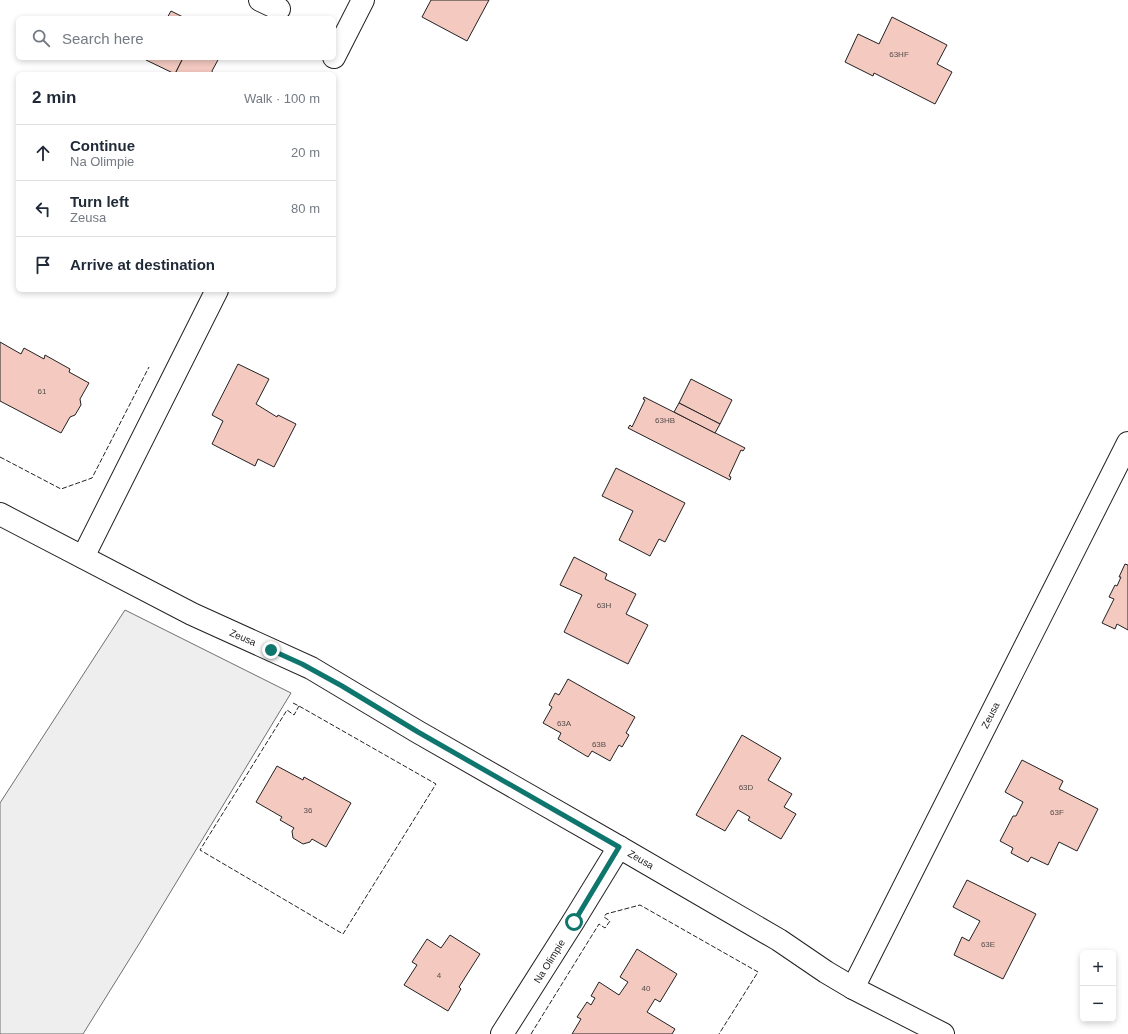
<!DOCTYPE html>
<meta charset="utf-8">
<style>
:root{--surface:#fff;--page:#f6f6f7;--text:#1f2937;--muted:#747a83;--line:#e0e1e3}
body{margin:0;font-family:Arial,sans-serif;background:var(--page);color:var(--text)}
.controls{position:absolute;right:12px;bottom:12px;display:grid;overflow:hidden;border-radius:6px;box-shadow:0 2px 6px #0003}
.controls button{width:36px;height:36px;display:grid;place-items:center;padding:0;border:0;border-bottom:1px solid var(--line);background:var(--surface);color:var(--text);font:20px sans-serif}
.stop{position:absolute;width:12px;height:12px;margin:-9px;border:3px solid #0f766e;border-radius:50%;background:#fff}
.stop.end{background:#0f766e;border-color:#fff;box-shadow:0 1px 4px #0008}
.list{margin:0;padding:0;list-style:none}
h2{display:flex;justify-content:space-between;align-items:center;height:52px;margin:0;padding:0 16px;font-size:17px}
h2 small{font-size:13px;font-weight:400;color:var(--muted)}
.list li{display:grid;grid-template-columns:26px 1fr auto;gap:12px;align-items:center;box-sizing:border-box;height:56px;padding:0 16px;border-top:1px solid var(--line)}
.list b{display:block;font-size:15px;white-space:nowrap}
.list p{margin:0;font-size:13px;white-space:nowrap;color:var(--muted)}
.list em{font-size:13px;font-style:normal;color:var(--muted)}
.icon{flex:none;width:22px;height:22px;fill:none;stroke:currentColor;stroke-width:2;stroke-linecap:round;stroke-linejoin:round}
.map{position:relative;flex:none;width:1128px;height:1034px;overflow:hidden}
.search{position:absolute;background:var(--surface);box-shadow:0 2px 6px #0003;left:16px;top:16px;width:320px;height:44px;display:flex;align-items:center;gap:10px;box-sizing:border-box;padding:0 14px;border-radius:6px;color:var(--muted);font-size:15px}
.panel{position:absolute;background:var(--surface);box-shadow:0 2px 6px #0003;left:16px;top:72px;width:320px;height:220px;border-radius:6px}
.map>svg:first-child{display:block}
</style>
<div class="map">
<svg width="1128" height="1034" viewBox="0 0 1128 1034">
<rect width="100%" height="100%" fill="#fff"/>
<path fill="#eee" stroke="#6f6f6f" d="M 125,610 L 291,693 L 139,944 L 83,1034 L 0,1034 L 0,803 Z"/>
<g fill="#f3c9c0" stroke="#222">
<path d="M 431,0 L 489,0 L 467,41 L 422,17 Z"/>
<path d="M 171,11 L 185,18 L 167,18 Z"/>
<path d="M 892,17 L 947,45 L 937,64 L 952,72 L 935,104 L 874,73 L 873,76 L 845,62 L 858,34 L 879,44 Z"/>
<path d="M 147,58 L 183,58 L 175,74 L 146,60 Z"/>
<path d="M 183,58 L 219,58 L 212,71 L 213,74 L 175,74 Z"/>
<path d="M 0,342 L 21,354 L 24,348 L 44,359 L 45,355 L 70,369 L 69,372 L 89,383 L 80,399 L 81,405 L 75,415 L 70,417 L 61,433 L 0,401 Z"/>
<path d="M 238,364 L 269,379 L 256,404 L 277,417 L 278,415 L 296,424 L 274,467 L 258,459 L 255,466 L 212,444 L 223,421 L 212,415 Z"/>
<path d="M 691,379 L 732,400 L 720,424 L 679,403 Z"/>
<path d="M 644,397 L 745,448 L 743,451 L 741,450 L 729,476 L 731,477 L 730,480 L 628,428 L 630,425 L 632,427 L 645,400 L 643,399 Z"/>
<path d="M 679,403 L 720,424 L 715,433 L 674,412 Z"/>
<path d="M 616,468 L 685,503 L 665,542 L 659,539 L 650,556 L 619,540 L 633,511 L 602,496 Z"/>
<path d="M 574,557 L 607,574 L 605,579 L 636,594 L 626,614 L 648,625 L 628,664 L 564,632 L 582,595 L 560,585 Z"/>
<path d="M 1125,564 L 1128,565 L 1128,630 L 1117,624 L 1115,629 L 1102,623 L 1114,599 L 1109,597 L 1115,585 L 1117,586 L 1121,577 L 1119,577 Z"/>
<path d="M 568,679 L 635,717 L 626,733 L 629,735 L 622,747 L 619,745 L 610,761 L 592,751 L 588,757 L 558,739 L 561,733 L 543,723 L 552,707 L 549,705 L 555,693 L 559,695 Z"/>
<path d="M 742,735 L 781,758 L 768,780 L 792,794 L 784,807 L 796,814 L 781,839 L 748,820 L 750,817 L 738,810 L 725,831 L 696,815 Z"/>
<path d="M 1022,760 L 1063,781 L 1059,789 L 1098,809 L 1077,851 L 1059,842 L 1048,865 L 1031,857 L 1028,862 L 1011,853 L 1013,848 L 1000,841 L 1013,816 L 1016,816 L 1023,802 L 1005,792 Z"/>
<path d="M 277,766 L 303,780 L 304,777 L 351,803 L 326,847 L 312,839 L 310,842 L 303,844 L 293,838 L 292,831 L 294,828 L 280,820 L 282,817 L 256,802 Z"/>
<path d="M 967,880 L 1036,914 L 1003,979 L 954,955 L 962,937 L 969,941 L 980,921 L 953,907 Z"/>
<path d="M 450,935 L 480,954 L 459,987 L 461,989 L 448,1011 L 404,985 L 417,965 L 412,962 L 427,939 L 441,948 Z"/>
<path d="M 637,949 L 677,974 L 660,1002 L 655,999 L 647,1012 L 675,1029 L 672,1034 L 572,1034 L 581,1019 L 577,1017 L 587,1002 L 591,1005 L 595,998 L 591,996 L 599,982 L 619,995 L 628,982 L 620,977 Z"/>
</g>
<g fill="none" stroke-linecap="round" stroke-linejoin="round">
<g stroke="#222" stroke-width="24">
<g id="street">
<path d="M 260,0 L 279,9"/>
<path d="M 334,57 L 363,0"/>
<path d="M 0,514 L 192,614 L 311,668 L 418,732 L 619,847 L 779,940 L 826,972 L 853,988 L 943,1034"/>
<path d="M 83,557 L 217,290"/>
<path d="M 853,988 L 1128,443"/>
<path d="M 502,1034 L 573,922 L 619,847"/>
</g>
</g>
<use href="#street" stroke="#fff" stroke-width="22"/>
<g stroke="#222" stroke-width="1" stroke-dasharray="5 2" stroke-linecap="butt">
<path d="M 0,457 L 61,489 L 92,478 L 149,367"/>
<path d="M 293,703 L 299,706 L 436,784 L 343,934 L 200,850 L 287,710 L 294,715 L 299,706"/>
<path d="M 531,1034 L 599,924 L 605,928 L 610,921 L 604,917 L 606,914 L 640,905 L 758,972 L 719,1034"/>
</g>
</g>
<g fill="none" stroke-linecap="round" stroke-linejoin="round">
<path stroke="#0f766e" stroke-width="5" d="M 271,650 L 302,664 L 342,686 L 418,732 L 619,847 L 574,922"/>
</g>
<g text-anchor="middle" stroke-width="3" stroke-linejoin="round" paint-order="stroke">
<g font-size="8" fill="#564c4a">
<text x="899" y="57">63HF</text>
<text x="42" y="394">61</text>
<text x="665" y="423">63HB</text>
<text x="604" y="608">63H</text>
<text x="564" y="726">63A</text>
<text x="599" y="747">63B</text>
<text x="746" y="790">63D</text>
<text x="308" y="813">36</text>
<text x="1057" y="815">63F</text>
<text x="988" y="947">63E</text>
<text x="439" y="978">4</text>
<text x="646" y="991">40</text>
</g>
<g font-size="10" fill="#222" stroke="#fff">
<text transform="translate(243 637) rotate(23)" y="4">Zeusa</text>
<text transform="translate(990 715) rotate(-63)" y="4">Zeusa</text>
<text transform="translate(641 859) rotate(30)" y="4">Zeusa</text>
<text transform="translate(549 961) rotate(-58)" y="4">Na Olimpie</text>
</g>
</g>
</svg>
<div class="controls">
<button>+</button>
<button>−</button>
</div>
<div class="stop" style="left:574px;top:922px"></div>
<div class="stop end" style="left:271px;top:650px"></div>
<div class="search"><svg class="icon" aria-label="search" viewBox="0 0 24 24"><circle cx="10" cy="10" r="6"/><path d="M15 15l6 6"/></svg>Search here</div>
<section class="panel">
<h2>2 min<small>Walk · 100 m</small></h2>
<ul class="list">
<li><svg class="icon" aria-label="ahead" viewBox="0 0 24 24"><path d="M12 20V5M6 11l6-6 6 6"/></svg><div><b>Continue</b><p>Na Olimpie</p></div><em>20 m</em></li>
<li><svg class="icon" aria-label="left" viewBox="0 0 24 24"><path d="M17 20v-9H6M10 6l-5 5 5 5"/></svg><div><b>Turn left</b><p>Zeusa</p></div><em>80 m</em></li>
<li><svg class="icon" aria-label="arrive" viewBox="0 0 24 24"><path d="M6 21V4h12l-3 4 3 4H6"/></svg><div><b>Arrive at destination</b></div></li>
</ul>
</section>
</div>
